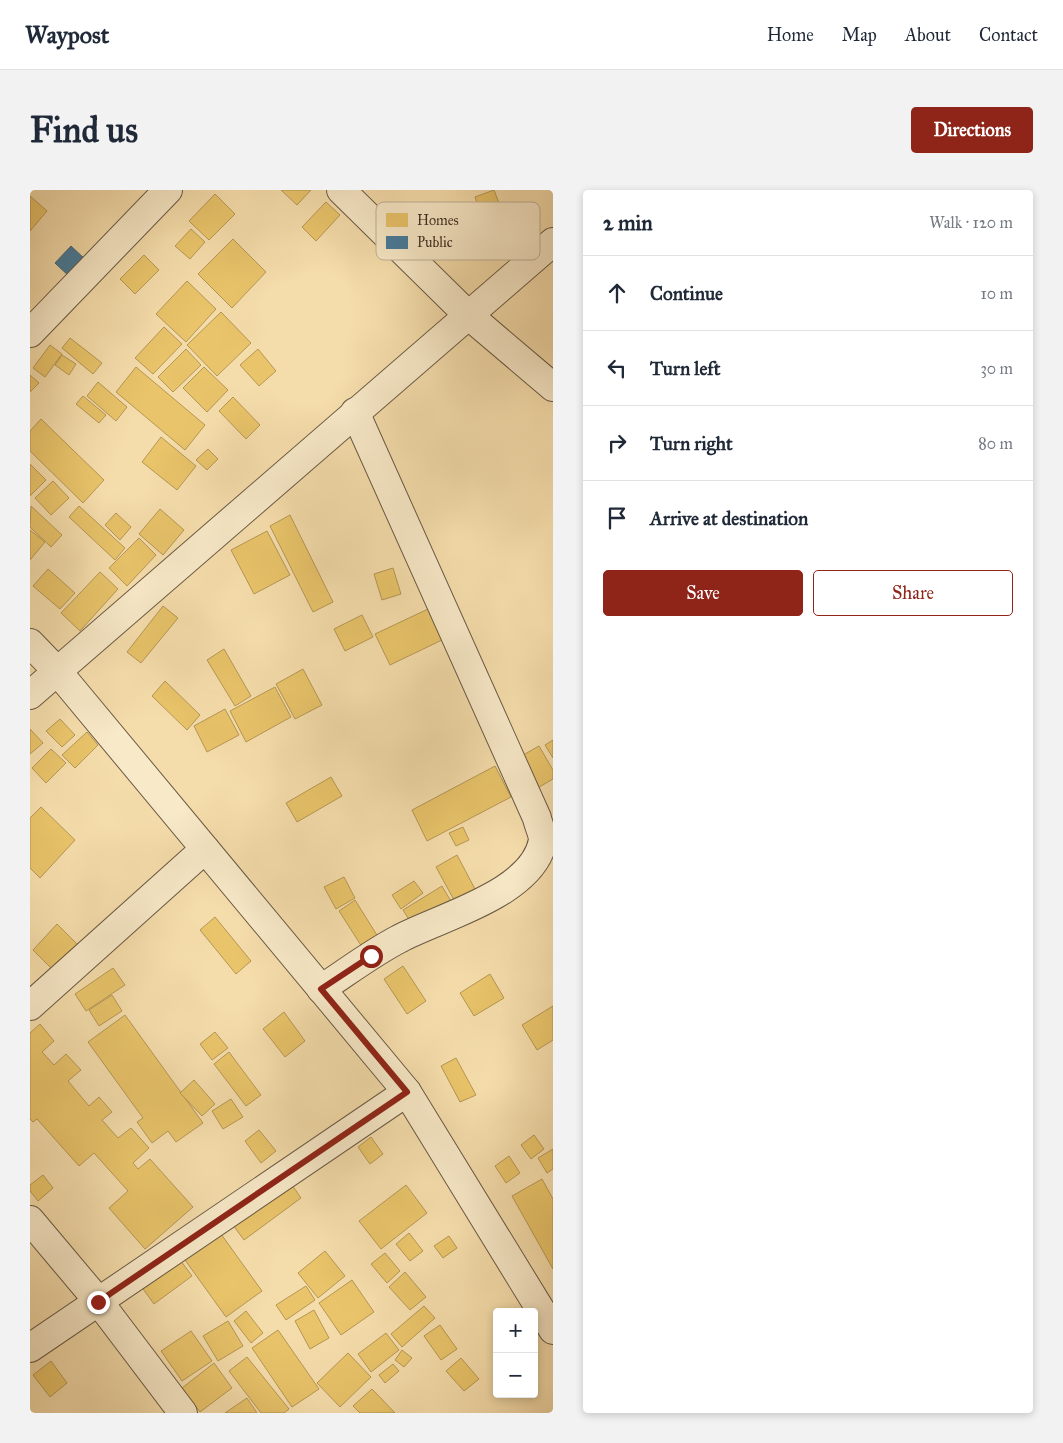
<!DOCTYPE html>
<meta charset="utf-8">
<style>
:root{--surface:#fff;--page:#f2f2f3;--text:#1f2937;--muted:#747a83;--line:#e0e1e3;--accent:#8f2418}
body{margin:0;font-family:"IM FELL Great Primer",serif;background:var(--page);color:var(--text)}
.controls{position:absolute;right:15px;bottom:15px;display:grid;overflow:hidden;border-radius:5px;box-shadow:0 2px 8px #0003}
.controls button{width:45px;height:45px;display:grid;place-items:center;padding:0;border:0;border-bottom:1px solid var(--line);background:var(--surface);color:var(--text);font:25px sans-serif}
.stop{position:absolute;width:15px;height:15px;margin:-11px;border:4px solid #8f2418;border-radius:50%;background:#fff}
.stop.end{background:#8f2418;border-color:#fff;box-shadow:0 1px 5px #0008}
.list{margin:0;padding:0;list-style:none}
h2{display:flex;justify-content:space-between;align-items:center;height:65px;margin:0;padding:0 20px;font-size:21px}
h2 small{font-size:16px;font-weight:400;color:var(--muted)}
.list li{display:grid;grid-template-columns:32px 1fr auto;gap:15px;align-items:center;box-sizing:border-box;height:75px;padding:0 20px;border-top:1px solid var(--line)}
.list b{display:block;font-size:19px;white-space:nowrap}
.list em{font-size:16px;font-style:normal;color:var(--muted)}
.actions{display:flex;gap:10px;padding:15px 20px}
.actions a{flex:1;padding:11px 0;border:1px solid var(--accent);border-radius:5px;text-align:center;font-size:18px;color:var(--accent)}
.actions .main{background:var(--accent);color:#fff}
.icon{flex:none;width:28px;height:28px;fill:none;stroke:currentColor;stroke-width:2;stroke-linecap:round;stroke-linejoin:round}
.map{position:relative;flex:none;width:523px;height:1223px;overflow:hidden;border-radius:5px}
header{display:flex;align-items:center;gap:30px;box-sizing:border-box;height:70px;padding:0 25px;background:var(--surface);border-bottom:1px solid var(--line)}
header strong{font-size:24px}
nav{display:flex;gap:28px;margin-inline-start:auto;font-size:18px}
.intro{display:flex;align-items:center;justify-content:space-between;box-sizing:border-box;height:120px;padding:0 30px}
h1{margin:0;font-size:35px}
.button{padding:12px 22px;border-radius:5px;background:var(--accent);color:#fff;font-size:18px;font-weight:700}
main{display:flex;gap:30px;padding:0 30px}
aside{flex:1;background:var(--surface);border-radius:5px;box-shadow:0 2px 8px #0003}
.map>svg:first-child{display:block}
</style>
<header>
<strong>Waypost</strong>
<nav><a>Home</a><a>Map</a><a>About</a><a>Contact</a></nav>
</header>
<div class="intro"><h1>Find us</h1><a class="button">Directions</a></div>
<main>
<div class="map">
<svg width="523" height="1223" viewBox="0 0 523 1223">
<rect width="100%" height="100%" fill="#f5ddab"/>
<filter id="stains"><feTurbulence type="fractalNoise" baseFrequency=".004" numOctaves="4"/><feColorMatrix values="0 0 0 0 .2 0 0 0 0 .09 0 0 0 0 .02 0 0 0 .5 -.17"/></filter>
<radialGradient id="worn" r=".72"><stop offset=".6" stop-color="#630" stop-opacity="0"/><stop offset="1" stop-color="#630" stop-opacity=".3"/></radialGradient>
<g fill="#e9c46a" stroke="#b59755">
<path d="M 251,0 L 281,0 L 267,15 Z"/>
<path d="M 464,0 L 476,32 L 456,39 L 445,7 Z"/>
<path d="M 185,4 L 205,24 L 179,50 L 159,31 Z"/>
<path d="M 0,6 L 17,21 L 0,41 Z"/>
<path d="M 296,12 L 310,25 L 286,51 L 272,37 Z"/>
<path d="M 161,39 L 175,52 L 160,69 L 145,56 Z"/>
<path d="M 203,49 L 236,82 L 202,118 L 168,84 Z"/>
<path d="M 114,65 L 129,80 L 105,104 L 90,89 Z"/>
<path d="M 157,91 L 186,119 L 156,152 L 126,124 Z"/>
<path d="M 191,122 L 221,153 L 187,186 L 157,155 Z"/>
<path d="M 134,137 L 152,154 L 123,184 L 105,168 Z"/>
<path d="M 40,148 L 72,173 L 63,184 L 32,158 Z"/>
<path d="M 20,155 L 32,164 L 15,187 L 3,178 Z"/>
<path d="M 156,159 L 171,175 L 143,202 L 128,187 Z"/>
<path d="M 228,159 L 246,181 L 229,196 L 210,175 Z"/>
<path d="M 32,165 L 46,174 L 39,185 L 25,175 Z"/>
<path d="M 106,177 L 175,235 L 155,260 L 86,202 Z"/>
<path d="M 174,177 L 198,200 L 177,222 L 153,198 Z"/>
<path d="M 0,185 L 9,193 L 0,202 Z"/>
<path d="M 68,192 L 97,217 L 86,231 L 57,206 Z"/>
<path d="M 53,206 L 76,225 L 69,233 L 46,214 Z"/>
<path d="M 203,207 L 230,235 L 216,249 L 189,221 Z"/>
<path d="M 11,229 L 74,290 L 53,313 L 0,261 L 0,241 Z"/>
<path d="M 131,247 L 166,276 L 147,300 L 112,272 Z"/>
<path d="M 178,259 L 188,269 L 177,280 L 166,270 Z"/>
<path d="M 0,274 L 16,290 L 0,306 Z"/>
<path d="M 23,291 L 39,308 L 21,325 L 5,308 Z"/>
<path d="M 1,316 L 32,345 L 21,357 L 0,337 Z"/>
<path d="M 49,316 L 95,358 L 85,370 L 39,327 Z"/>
<path d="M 130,319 L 154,340 L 133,365 L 109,344 Z"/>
<path d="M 86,323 L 101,337 L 90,350 L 75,335 Z"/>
<path d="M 260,325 L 303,412 L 283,422 L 240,336 Z"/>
<path d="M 0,340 L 15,352 L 0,370 Z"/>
<path d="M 237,341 L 260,385 L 224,404 L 201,360 Z"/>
<path d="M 109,348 L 126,365 L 97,396 L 79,378 Z"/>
<path d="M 363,378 L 371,404 L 352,410 L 344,384 Z"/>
<path d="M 18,379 L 45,403 L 30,419 L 3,396 Z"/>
<path d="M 70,382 L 88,399 L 50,441 L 31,423 Z"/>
<path d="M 133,416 L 148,428 L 111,473 L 97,462 Z"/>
<path d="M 398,419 L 412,450 L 360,475 L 345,444 Z"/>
<path d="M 332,425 L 343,447 L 315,461 L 304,439 Z"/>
<path d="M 194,459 L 221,506 L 205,516 L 177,470 Z"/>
<path d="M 273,479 L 292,515 L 265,529 L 246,494 Z"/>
<path d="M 135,491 L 170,525 L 157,540 L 122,506 Z"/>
<path d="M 245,497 L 261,527 L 216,552 L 200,521 Z"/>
<path d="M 195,519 L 209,545 L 177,562 L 164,536 Z"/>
<path d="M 30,529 L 45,545 L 32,557 L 16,541 Z"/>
<path d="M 0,539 L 13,553 L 0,564 Z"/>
<path d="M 57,542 L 68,555 L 45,578 L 32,565 Z"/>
<path d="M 523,550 L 523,568 L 515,555 Z"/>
<path d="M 509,556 L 523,580 L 523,589 L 506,599 L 488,568 Z"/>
<path d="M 21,559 L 36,573 L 16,593 L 2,578 Z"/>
<path d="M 465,576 L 481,607 L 397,651 L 382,620 Z"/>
<path d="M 301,587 L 312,606 L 267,632 L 256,613 Z"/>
<path d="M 11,617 L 45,650 L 10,688 L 0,678 L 0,628 Z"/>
<path d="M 433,637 L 439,650 L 426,656 L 419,643 Z"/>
<path d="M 427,665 L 445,699 L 424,710 L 406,677 Z"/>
<path d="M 314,687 L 325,708 L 306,719 L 294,697 Z"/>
<path d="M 384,691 L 393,703 L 371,719 L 362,705 Z"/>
<path d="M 412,696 L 422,713 L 383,736 L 373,720 Z"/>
<path d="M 325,710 L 350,750 L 334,760 L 309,721 Z"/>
<path d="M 185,727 L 221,771 L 206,784 L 170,740 Z"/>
<path d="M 27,734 L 55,762 L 30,787 L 3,760 Z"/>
<path d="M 373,776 L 396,811 L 377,824 L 354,789 Z"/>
<path d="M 83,778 L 95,795 L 56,821 L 45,804 Z"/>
<path d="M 460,784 L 474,808 L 444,826 L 430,803 Z"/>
<path d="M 82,805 L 92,821 L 69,836 L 59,820 Z"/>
<path d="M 523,816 L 523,850 L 507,860 L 492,835 Z"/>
<path d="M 254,822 L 275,851 L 255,867 L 233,839 Z"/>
<path d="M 95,825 L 173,933 L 146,952 L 138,941 L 122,953 L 107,932 L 113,928 L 58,852 Z"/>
<path d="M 10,834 L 24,851 L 12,862 L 24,875 L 36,864 L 51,880 L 38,891 L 59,916 L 69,907 L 82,922 L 72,930 L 88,948 L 101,938 L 119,958 L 103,973 L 108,979 L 120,969 L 163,1017 L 115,1059 L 79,1018 L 98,1001 L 64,963 L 49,976 L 7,929 L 3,932 L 0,929 L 0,843 Z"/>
<path d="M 185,842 L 198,858 L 182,870 L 170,854 Z"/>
<path d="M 199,862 L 231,905 L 216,916 L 184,874 Z"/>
<path d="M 426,868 L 446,905 L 430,912 L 411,876 Z"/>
<path d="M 164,890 L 185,914 L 172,926 L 150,903 Z"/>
<path d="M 201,909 L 213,927 L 193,939 L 182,921 Z"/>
<path d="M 229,940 L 246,961 L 231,973 L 215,951 Z"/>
<path d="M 504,945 L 514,959 L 501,969 L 491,955 Z"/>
<path d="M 341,947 L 353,964 L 340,974 L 328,957 Z"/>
<path d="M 523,959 L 523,979 L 517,983 L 508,968 Z"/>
<path d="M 479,966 L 490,983 L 476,993 L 465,976 Z"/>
<path d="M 13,985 L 23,998 L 8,1011 L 0,1001 L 0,995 Z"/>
<path d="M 258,989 L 271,1008 L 214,1050 L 200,1031 Z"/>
<path d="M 512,989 L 523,1009 L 523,1079 L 482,1006 Z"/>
<path d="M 376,995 L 397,1023 L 351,1059 L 329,1031 Z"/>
<path d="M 379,1043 L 393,1061 L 380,1071 L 366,1054 Z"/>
<path d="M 191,1044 L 232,1101 L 196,1127 L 155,1070 Z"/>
<path d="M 419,1046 L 427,1058 L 413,1068 L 404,1056 Z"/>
<path d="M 295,1061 L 315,1086 L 288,1108 L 268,1083 Z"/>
<path d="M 355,1063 L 370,1081 L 357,1093 L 341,1074 Z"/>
<path d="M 151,1071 L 162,1086 L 124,1114 L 113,1099 Z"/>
<path d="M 375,1082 L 396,1107 L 380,1120 L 359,1097 Z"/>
<path d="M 322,1090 L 344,1122 L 311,1145 L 289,1113 Z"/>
<path d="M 276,1096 L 285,1110 L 256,1130 L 246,1115 Z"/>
<path d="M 394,1116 L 405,1128 L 372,1157 L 361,1144 Z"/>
<path d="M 284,1120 L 299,1148 L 280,1159 L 265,1131 Z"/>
<path d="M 216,1121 L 233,1143 L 221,1153 L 204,1131 Z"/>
<path d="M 198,1131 L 213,1156 L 188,1171 L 173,1146 Z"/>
<path d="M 410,1135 L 427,1159 L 411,1170 L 394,1146 Z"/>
<path d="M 248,1140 L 289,1199 L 262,1217 L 222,1158 Z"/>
<path d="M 161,1141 L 182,1171 L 152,1191 L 131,1161 Z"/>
<path d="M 356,1143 L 369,1160 L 341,1182 L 328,1164 Z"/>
<path d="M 372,1160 L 382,1168 L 374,1177 L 365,1170 Z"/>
<path d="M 318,1163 L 341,1187 L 310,1217 L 287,1193 Z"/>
<path d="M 217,1167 L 259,1219 L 254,1223 L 231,1223 L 199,1181 Z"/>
<path d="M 431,1168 L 449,1189 L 434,1201 L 416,1181 Z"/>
<path d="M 21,1171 L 37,1193 L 20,1207 L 3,1185 Z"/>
<path d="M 184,1173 L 202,1198 L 170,1222 L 152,1198 Z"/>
<path d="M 363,1174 L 369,1181 L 355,1193 L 349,1185 Z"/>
<path d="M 342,1199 L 365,1223 L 330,1223 L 323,1216 Z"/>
<path d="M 217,1208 L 227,1223 L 195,1223 Z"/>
</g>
<path fill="#457b9d" stroke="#426478" d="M 41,56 L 57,71 L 41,88 L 25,73 Z"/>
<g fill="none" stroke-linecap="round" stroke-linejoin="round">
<g stroke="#6a5945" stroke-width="30">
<g id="minor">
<path d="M 311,0 L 437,124 L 523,197"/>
<path d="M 0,143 L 138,0"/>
<path d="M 0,453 L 28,482 L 377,902 L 523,1140"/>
<path d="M 0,505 L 523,52"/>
<path d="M 291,799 C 317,782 342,763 369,749 C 409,727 504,704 513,650 C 513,644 508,634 507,628 L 325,222"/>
<path d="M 0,816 L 175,659"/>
<path d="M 0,1030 L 69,1112 L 153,1223"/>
<path d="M 0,1158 L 377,902"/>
</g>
</g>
<use href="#minor" stroke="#f8e9c8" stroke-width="28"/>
</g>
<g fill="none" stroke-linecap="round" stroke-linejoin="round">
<path stroke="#8f2418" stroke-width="6" d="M 68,1112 L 377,902 L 291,799 L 341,766"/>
</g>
<rect x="346" y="12" width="164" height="58" rx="8" fill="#f8e9c8" stroke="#c0b196" stroke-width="1"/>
<rect x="356" y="23" width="22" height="14" fill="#e9c46a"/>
<rect x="356" y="46" width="22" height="13" fill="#457b9d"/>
<g font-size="14" fill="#3c2d23">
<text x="387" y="35">Homes</text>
<text x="387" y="57">Public</text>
</g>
<rect width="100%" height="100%" filter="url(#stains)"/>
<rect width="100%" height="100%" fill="url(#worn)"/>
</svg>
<div class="controls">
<button>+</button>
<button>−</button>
</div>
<div class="stop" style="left:341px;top:766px"></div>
<div class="stop end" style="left:68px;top:1112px"></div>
</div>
<aside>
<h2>2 min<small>Walk · 120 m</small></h2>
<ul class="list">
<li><svg class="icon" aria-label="ahead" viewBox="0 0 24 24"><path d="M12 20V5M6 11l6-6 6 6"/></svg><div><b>Continue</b></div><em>10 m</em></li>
<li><svg class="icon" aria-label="left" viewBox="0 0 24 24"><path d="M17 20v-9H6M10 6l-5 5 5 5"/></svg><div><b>Turn left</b></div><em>30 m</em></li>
<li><svg class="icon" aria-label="right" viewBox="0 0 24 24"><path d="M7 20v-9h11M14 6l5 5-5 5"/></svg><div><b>Turn right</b></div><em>80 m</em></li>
<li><svg class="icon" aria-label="arrive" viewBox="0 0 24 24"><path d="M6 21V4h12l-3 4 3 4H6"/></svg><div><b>Arrive at destination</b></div></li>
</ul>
<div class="actions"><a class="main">Save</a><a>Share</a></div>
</aside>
</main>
